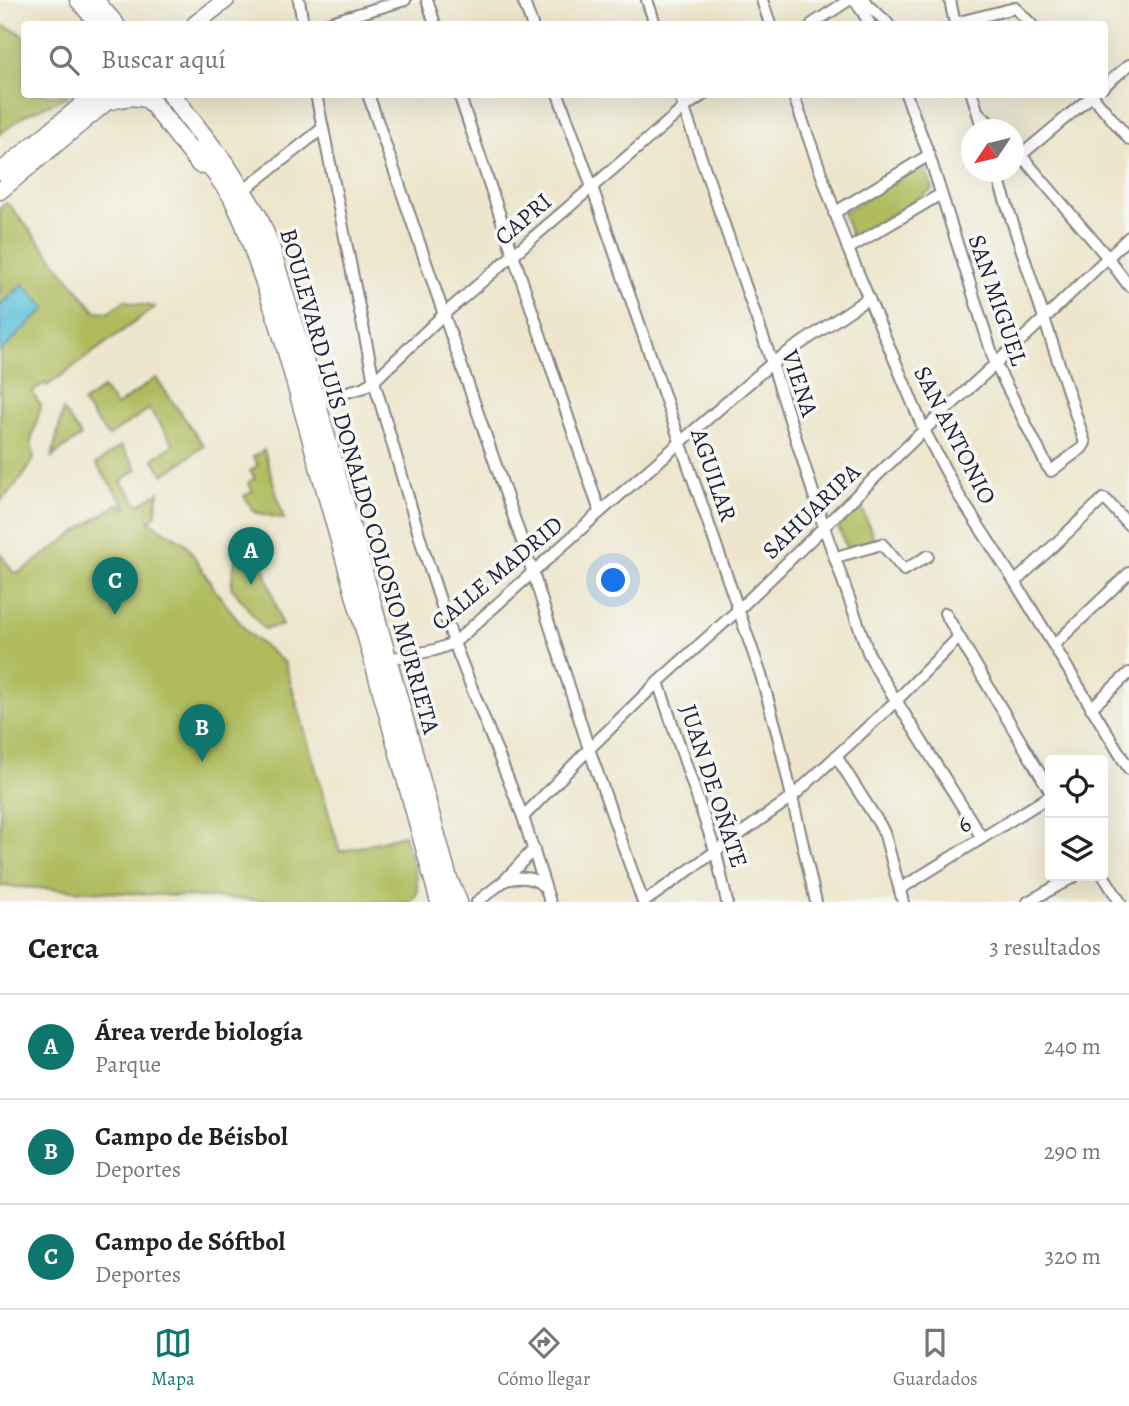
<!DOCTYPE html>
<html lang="es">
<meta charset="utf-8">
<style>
:root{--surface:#fff;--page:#f2f2f2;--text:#222;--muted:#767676;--line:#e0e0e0;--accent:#0f766e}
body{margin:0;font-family:Alegreya,serif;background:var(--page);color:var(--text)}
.controls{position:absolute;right:21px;bottom:21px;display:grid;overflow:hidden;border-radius:7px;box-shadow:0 7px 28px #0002}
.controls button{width:63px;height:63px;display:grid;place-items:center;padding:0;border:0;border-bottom:2px solid var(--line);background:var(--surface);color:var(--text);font:35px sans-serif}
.compass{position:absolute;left:961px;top:119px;width:63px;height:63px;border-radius:50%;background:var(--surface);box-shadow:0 7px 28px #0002;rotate:235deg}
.you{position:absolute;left:614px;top:581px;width:24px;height:24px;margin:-18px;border:5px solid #fff;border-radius:50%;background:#1a73e8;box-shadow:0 0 0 10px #1a73e833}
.badge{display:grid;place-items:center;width:46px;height:46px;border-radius:50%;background:var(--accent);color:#fff;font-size:23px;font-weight:700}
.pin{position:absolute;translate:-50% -58px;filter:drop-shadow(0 2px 4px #0008)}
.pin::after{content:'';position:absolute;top:37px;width:24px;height:21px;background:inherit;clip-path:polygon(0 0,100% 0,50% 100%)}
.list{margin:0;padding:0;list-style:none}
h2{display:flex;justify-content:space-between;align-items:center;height:91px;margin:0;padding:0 28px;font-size:30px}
h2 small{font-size:23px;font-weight:400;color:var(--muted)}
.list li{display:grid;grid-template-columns:46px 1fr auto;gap:21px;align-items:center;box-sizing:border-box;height:105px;padding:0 28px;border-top:2px solid var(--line)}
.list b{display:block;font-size:26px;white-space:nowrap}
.list p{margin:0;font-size:23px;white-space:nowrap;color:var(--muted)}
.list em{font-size:23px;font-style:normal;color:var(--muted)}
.icon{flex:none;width:38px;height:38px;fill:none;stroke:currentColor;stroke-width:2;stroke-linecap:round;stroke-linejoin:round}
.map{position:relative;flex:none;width:1129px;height:902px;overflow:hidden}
.search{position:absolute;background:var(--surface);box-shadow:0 7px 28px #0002;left:21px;right:21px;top:21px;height:77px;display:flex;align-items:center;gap:18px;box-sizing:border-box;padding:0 24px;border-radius:7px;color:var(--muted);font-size:26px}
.sheet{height:406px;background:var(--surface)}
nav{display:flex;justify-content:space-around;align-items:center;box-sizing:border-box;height:98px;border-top:2px solid var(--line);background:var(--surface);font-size:19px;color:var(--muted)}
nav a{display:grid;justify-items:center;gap:4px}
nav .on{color:var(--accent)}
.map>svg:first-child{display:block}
</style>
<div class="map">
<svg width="1129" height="902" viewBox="0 0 1129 902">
<rect width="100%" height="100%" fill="#f6f6f2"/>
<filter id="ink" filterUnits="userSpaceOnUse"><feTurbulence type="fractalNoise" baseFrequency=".0143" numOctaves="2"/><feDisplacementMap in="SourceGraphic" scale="14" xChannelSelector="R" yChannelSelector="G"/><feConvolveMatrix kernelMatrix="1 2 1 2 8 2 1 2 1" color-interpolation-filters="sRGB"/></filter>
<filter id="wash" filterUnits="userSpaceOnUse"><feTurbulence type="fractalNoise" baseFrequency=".00686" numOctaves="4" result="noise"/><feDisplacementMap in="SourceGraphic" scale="28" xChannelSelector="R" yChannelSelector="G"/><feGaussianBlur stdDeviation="1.57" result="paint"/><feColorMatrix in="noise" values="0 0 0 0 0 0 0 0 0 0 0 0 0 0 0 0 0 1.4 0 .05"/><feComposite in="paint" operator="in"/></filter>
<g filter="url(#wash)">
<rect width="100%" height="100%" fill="#ede6cc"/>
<g fill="#afbb5d" stroke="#686e4c" stroke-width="2">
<path d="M 0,25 L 15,30 L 24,37 L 24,94 L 70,95 L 25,115 L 0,134 Z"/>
<path d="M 924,164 L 933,189 L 852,238 L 843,213 Z"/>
<path d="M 6,203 L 12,208 L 95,311 L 109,312 L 125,300 L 132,303 L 155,307 L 47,386 L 45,383 L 32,392 L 41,406 L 31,441 L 34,459 L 22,478 L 0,502 L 0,208 Z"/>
<path d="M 156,378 L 204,446 L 164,475 L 153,459 L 174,444 L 149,409 L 108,437 L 83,403 L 103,388 L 116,406 Z"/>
<path d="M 63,410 L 81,436 L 52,457 Z"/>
<path d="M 121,446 L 137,469 L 121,481 L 139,505 L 159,492 L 155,516 L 149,521 L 186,544 L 215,590 L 248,633 L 285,663 L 340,852 L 404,835 L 417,880 L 417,893 L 411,902 L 290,902 L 0,886 L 0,553 L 13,572 L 17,573 L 25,569 L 82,528 L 118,504 L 128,509 L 96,464 Z"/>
<path d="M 264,450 L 284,519 L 255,512 L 244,496 L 253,491 L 248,483 L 255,478 L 250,471 L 258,465 L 253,457 Z"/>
<path d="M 861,505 L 874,539 L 847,549 L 838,526 Z"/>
<path d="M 243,539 L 268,543 L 270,553 L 261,556 L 282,626 L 264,629 L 231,587 L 235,559 L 242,547 Z"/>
</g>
<path fill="#5bc0d9" stroke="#3e718a" stroke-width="2" d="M 23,284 L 46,308 L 0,352 L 0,306 Z"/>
</g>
<g filter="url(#ink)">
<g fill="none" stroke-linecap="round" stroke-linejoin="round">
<g stroke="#888484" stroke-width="14">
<g id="minor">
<path d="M 299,0 L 303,24"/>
<path d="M 427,0 L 435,24"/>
<path d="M 523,0 L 532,24"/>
<path d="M 647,0 L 655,24"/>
<path d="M 762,0 L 770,24"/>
<path d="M 855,0 L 870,24"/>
<path d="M 864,0 C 871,11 880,14 888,24"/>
<path d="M 950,0 L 955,24"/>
<path d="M 955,23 L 1015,8 L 1031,24"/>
<path d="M 324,24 L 405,0"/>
<path d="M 812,24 L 849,0"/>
<path d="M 1104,86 L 1129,65"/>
<path d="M 316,94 L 374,381 L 423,548 L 454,643 L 523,817 L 550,902"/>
<path d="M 368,94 L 533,573 L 589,749 L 643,902"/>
<path d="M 459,94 L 600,512"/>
<path d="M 558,94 L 592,187 L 761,675 L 778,736 L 816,902"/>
<path d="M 679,94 L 772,363 L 824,527 L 868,652 L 877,670 L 982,838"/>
<path d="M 793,94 L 848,249 L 924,430 L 958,494 L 1015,582 L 1129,769"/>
<path d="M 906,94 L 929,155 L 995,363 L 1047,466 L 1051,471 L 1082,448 L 1085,443 L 996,172"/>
<path d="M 972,94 L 983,130"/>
<path d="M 1091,94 L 1129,139"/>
<path d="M 979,113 L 996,130"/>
<path d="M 1014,147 L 1108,258 L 1129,286"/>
<path d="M 1014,161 L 1094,94"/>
<path d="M 243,191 L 323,128"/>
<path d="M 834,213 L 929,155"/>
<path d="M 848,249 L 941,194"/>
<path d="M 311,402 L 362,388 L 374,381 L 443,315 L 684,108 L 704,94"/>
<path d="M 836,557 L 882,544 L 904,570 L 928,556"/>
<path d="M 1015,582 L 1103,499 L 1106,500 L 1129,525"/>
<path d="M 945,613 L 1050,791"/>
<path d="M 1054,645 L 1129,573"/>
<path d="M 384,660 L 435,650 L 454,643 L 600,512 L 772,363 L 867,299"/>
<path d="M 658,682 L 716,853 L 727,902"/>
<path d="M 1091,708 L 1129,673"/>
<path d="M 836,756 L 880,825 L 885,835 L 903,902"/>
<path d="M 523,817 L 589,749 L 658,682 L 737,611 L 924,430 L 1045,318 L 1129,237"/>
<path d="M 1103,875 L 1120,902"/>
<path d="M 506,880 C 521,876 535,876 545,888"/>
<path d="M 900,889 L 1050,796"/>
<path d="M 477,902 L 504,881 L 534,849"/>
<path d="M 644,902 L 791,798 L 896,701 L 958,638"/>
<path d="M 1028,902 L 1075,876"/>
</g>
</g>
<g stroke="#888484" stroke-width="19">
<g id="secondary">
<path d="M 78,0 L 98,24"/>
<path d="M 95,0 L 116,24"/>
<path d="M 195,24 L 226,0"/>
<path d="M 0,172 L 95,94"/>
<path d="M 0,191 L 116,94"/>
</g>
</g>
<g stroke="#888484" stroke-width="21">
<g id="primary">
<path d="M 171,94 L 227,167 L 257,215 L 270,246 L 316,401 L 448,879 L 458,902"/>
<path d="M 112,100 C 126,96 135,95 149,99 L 200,164"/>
<path d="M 199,150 L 232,196 L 244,222 L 279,323 L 374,662 L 440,902"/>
</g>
</g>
<use href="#minor" stroke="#fff" stroke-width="10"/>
<use href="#secondary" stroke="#fff" stroke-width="16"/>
<use href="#primary" stroke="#fff" stroke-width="18"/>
</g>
</g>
<g text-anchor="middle" stroke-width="7" stroke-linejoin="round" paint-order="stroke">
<g font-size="24" fill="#22223b" stroke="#f6f6f2">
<text transform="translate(523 219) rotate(-41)" y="8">CAPRI</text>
<text transform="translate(998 300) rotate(71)" y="8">SAN MIGUEL</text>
<text transform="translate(800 383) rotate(72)" y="8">VIENA</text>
<text transform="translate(955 435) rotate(63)" y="8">SAN ANTONIO</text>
<text transform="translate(714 475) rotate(71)" y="8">AGUILAR</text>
<text transform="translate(360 481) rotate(74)" y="8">BOULEVARD LUIS DONALDO COLOSIO MURRIETA</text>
<text transform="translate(811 511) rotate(-44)" y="8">SAHUARIPA</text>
<text transform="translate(497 573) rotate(-40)" y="8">CALLE MADRID</text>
<text transform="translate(714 786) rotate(72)" y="8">JUAN DE OÑATE</text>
<text transform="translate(964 824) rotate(-32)" y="8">6</text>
</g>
</g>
</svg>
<div class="controls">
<button><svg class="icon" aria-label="locate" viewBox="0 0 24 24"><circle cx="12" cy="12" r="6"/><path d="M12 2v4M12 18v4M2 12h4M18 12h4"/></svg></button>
<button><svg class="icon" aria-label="layers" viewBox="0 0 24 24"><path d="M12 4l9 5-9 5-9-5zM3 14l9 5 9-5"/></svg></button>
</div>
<svg class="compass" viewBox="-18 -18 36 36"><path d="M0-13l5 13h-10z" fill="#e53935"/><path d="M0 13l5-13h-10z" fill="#767676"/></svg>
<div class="you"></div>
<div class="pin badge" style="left:251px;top:585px">A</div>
<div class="pin badge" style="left:202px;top:762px">B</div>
<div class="pin badge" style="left:115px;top:615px">C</div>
<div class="search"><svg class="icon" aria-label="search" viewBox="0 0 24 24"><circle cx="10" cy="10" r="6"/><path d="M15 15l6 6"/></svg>Buscar aquí</div>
</div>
<section class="sheet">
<h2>Cerca<small>3 resultados</small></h2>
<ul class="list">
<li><span class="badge">A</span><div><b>Área verde biología</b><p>Parque</p></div><em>240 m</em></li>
<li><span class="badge">B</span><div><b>Campo de Béisbol</b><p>Deportes</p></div><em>290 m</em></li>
<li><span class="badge">C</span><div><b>Campo de Sóftbol</b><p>Deportes</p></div><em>320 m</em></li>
</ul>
</section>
<nav>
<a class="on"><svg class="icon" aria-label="map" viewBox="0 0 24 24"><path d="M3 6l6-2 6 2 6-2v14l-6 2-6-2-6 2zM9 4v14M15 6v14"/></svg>Mapa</a>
<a><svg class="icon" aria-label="directions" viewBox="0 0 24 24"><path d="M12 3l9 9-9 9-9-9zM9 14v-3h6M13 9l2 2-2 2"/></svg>Cómo llegar</a>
<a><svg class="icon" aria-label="saved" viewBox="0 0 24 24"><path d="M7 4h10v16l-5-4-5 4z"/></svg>Guardados</a>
</nav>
